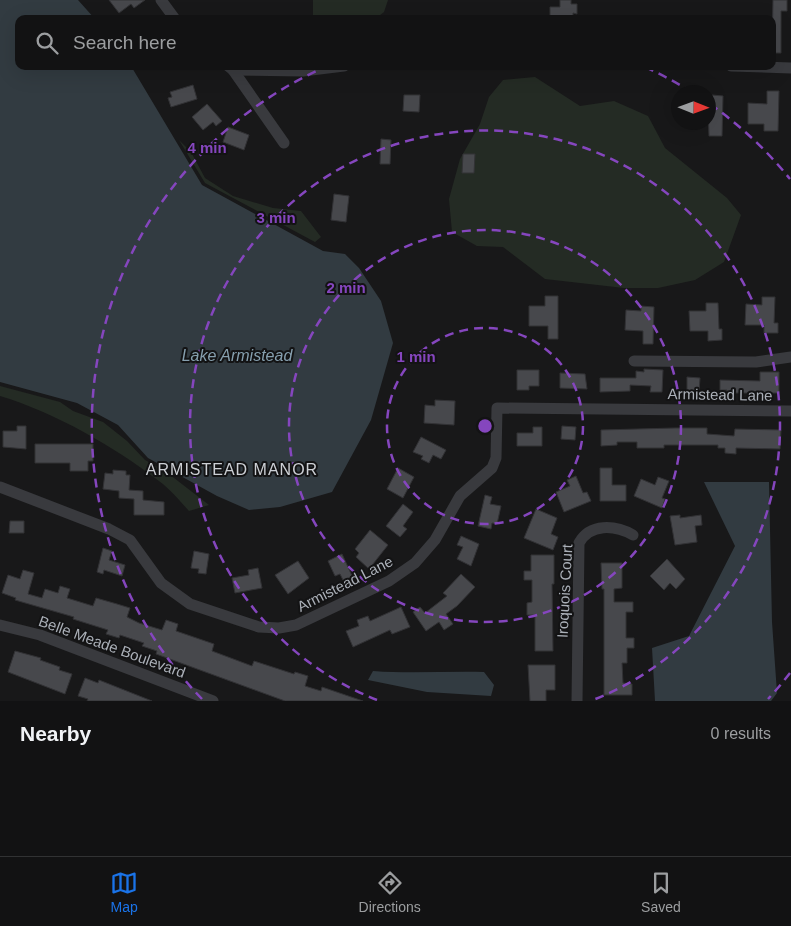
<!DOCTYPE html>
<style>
:root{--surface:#121213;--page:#1b1b1c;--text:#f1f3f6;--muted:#9c9ea0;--line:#313233;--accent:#1a73e8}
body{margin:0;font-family:Helvetica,sans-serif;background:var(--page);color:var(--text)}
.compass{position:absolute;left:671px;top:85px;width:45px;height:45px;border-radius:50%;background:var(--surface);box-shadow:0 5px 20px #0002;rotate:91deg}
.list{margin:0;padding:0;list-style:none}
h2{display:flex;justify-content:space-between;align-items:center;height:65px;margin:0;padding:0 20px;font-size:21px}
h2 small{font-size:16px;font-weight:400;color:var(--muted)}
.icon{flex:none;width:28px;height:28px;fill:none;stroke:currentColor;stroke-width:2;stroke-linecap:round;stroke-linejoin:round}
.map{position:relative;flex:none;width:791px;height:701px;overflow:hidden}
.search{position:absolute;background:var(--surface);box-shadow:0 5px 20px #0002;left:15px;right:15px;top:15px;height:55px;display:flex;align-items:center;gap:12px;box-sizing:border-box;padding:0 18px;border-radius:10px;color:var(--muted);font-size:19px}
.sheet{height:155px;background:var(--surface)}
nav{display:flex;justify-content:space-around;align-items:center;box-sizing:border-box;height:70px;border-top:1px solid var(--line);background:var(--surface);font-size:14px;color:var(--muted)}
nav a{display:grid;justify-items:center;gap:2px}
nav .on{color:var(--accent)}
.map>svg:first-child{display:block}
</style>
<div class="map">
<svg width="791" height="701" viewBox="0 0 791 701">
<rect width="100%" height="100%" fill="#181819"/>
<g fill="#242b24">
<path d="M 313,0 L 388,0 L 384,12 L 375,19 L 313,19 Z"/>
<path d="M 535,77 L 580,106 L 614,101 L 648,116 L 665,148 L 727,198 L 741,215 L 724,262 L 695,280 L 658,288 L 624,288 L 545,279 L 503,247 L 477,246 L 452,232 L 449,199 L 460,159 L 480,124 L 489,97 L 503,80 Z"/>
<path d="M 179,140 L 191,152 L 205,178 L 233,196 L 273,208 L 301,211 L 321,237 L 315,242 L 205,183 Z"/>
<path d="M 0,386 L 60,402 L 73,411 L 103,422 L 127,441 L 145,460 L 165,471 L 209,505 L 189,511 C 180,501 170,489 159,481 C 113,446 56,413 0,396 Z"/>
</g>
<g fill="#323b41">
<path d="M 0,0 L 78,0 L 95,19 L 19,19 L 19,66 L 131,66 L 202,185 L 323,251 L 345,254 L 359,268 L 381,301 L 393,343 L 371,420 L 332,492 L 280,507 L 249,510 L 217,496 L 148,458 L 118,425 L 77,403 L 0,382 Z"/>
<path d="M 704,482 L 769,482 L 772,622 L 777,693 L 771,701 L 655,701 L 652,648 L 689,636 L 735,546 Z"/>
<path d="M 373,671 C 410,674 447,671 484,672 L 494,685 L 491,696 L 427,692 L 368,680 Z"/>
</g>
<g fill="#47484c" stroke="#323235">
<path d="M 109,0 L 145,0 L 134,8 L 131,4 L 119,13 Z"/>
<path d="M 560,0 L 571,0 L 571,4 L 577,4 L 577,14 L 573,13 L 573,19 L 550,19 L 550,7 L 560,7 Z"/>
<path d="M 773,0 L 787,0 L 787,11 L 781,11 L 781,53 L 772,53 Z"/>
<path d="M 193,85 L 197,99 L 171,107 L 168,98 L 172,97 L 170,92 Z"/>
<path d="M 767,91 L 779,91 L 778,131 L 764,131 L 764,124 L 748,124 L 748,103 L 767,104 Z"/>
<path d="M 404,95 L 420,95 L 419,112 L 403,111 Z"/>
<path d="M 712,95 L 723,96 L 722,136 L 709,136 L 708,108 L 712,108 Z"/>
<path d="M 207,104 L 222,121 L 216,126 L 213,122 L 203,130 L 192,117 Z"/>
<path d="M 228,127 L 249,135 L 244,150 L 223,142 Z"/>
<path d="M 381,139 L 391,140 L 390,164 L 380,164 Z"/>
<path d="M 463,154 L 475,154 L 474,173 L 462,173 Z"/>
<path d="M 334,194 L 349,196 L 346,222 L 331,220 Z"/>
<path d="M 545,296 L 558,296 L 558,339 L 548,339 L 548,326 L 529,326 L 529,306 L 545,306 Z"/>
<path d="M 762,297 L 775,297 L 774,323 L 778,323 L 778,333 L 764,333 L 764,325 L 745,325 L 746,304 L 762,305 Z"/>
<path d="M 706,303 L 718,303 L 719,329 L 722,329 L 722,340 L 708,341 L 708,331 L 690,331 L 689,311 L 706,311 Z"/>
<path d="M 641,306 L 654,307 L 653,344 L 643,344 L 643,331 L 625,330 L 626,310 L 641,311 Z"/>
<path d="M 644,369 L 663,370 L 662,392 L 650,392 L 651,386 L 630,385 L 630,391 L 600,392 L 600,378 L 636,378 L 636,371 L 644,372 Z"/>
<path d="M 517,370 L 539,370 L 539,386 L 529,386 L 529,390 L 517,390 Z"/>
<path d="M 760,372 L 779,372 L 779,393 L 727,393 L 727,390 L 720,390 L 720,380 L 760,381 Z"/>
<path d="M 560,373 L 585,374 L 587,389 L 560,388 Z"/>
<path d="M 687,377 L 700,378 L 699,392 L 687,391 Z"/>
<path d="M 435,400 L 455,401 L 454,425 L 424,423 L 425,405 L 435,406 Z"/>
<path d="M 17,426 L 26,426 L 26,449 L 3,447 L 3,431 L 17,431 Z"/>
<path d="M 562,426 L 576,427 L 575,440 L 561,439 Z"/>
<path d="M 533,427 L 542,427 L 542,446 L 517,446 L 517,433 L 533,433 Z"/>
<path d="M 675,428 L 707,428 L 707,434 L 734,436 L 735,429 L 781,430 L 780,449 L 736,448 L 736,454 L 725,453 L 725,448 L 718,448 L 718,445 L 664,445 L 664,448 L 637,448 L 637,442 L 617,442 L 617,445 L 601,446 L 601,430 Z"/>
<path d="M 421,437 L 446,450 L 441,459 L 433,455 L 429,463 L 421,459 L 423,456 L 413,452 Z"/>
<path d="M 35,444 L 93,444 L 93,461 L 88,461 L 88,471 L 70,471 L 70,463 L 35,463 Z"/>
<path d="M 398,468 L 414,477 L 403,498 L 387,489 Z"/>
<path d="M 600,468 L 612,468 L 612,485 L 626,485 L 626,501 L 600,501 Z"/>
<path d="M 113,470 L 126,471 L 126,475 L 130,475 L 129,490 L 143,491 L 143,500 L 164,502 L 164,515 L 134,515 L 134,499 L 119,498 L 119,491 L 103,489 L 105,473 L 113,474 Z"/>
<path d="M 576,476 L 583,493 L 587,492 L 591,501 L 564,512 L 556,492 L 570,486 L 567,480 Z"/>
<path d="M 658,477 L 669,481 L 662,498 L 665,499 L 662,508 L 634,496 L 641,479 L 655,485 Z"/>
<path d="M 485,495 L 492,497 L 490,504 L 501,506 L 497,524 L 492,523 L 491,529 L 478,526 Z"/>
<path d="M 403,504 L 413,512 L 403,526 L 407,529 L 400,537 L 386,526 Z"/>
<path d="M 536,509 L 557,518 L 551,534 L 558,537 L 553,550 L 524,538 Z"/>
<path d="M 680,515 L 680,518 L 701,515 L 702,525 L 695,526 L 697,542 L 675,545 L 670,516 Z"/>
<path d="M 10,521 L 24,521 L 24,533 L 9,533 Z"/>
<path d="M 370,530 L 388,545 L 369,569 L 356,557 L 359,553 L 355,549 Z"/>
<path d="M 461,536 L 479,544 L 471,566 L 457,559 L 463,547 L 457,545 Z"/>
<path d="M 103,548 L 112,551 L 109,560 L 125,565 L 122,576 L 104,570 L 103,574 L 97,572 Z"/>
<path d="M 194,551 L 209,554 L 206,574 L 198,573 L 199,569 L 191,568 Z"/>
<path d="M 342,554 L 353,578 L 344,582 L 340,574 L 335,576 L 328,561 Z"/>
<path d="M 531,555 L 554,555 L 554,584 L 552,584 L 553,651 L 535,651 L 535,615 L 527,615 L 527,603 L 532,602 L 532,580 L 524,580 L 524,571 L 531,571 Z"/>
<path d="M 667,559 L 685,579 L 676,589 L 670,583 L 664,590 L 650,576 Z"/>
<path d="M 298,561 L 309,578 L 288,594 L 275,575 Z"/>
<path d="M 601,563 L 622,563 L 622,588 L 614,589 L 614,602 L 633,602 L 633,612 L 626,612 L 626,638 L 634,638 L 634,648 L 627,648 L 627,663 L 622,663 L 623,683 L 632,684 L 632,695 L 604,695 L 604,589 L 602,589 Z"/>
<path d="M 258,568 L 262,588 L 235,593 L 232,578 L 249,575 L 248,570 Z"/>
<path d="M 23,570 L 34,573 L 28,594 L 42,598 L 45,589 L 58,593 L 60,586 L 70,589 L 67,598 L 93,606 L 96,598 L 117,604 L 130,608 L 127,617 L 139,623 L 162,630 L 166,620 L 178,624 L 176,631 L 214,644 L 212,651 L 252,666 L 254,661 L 294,674 L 295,672 L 308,676 L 305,686 L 321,691 L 322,687 L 363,701 L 285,701 L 156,654 L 157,651 L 142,646 L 144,643 L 120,635 L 119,638 L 106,634 L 108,630 L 73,619 L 74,617 L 15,600 L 16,598 L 2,593 L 8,575 L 20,579 Z"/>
<path d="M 461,574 L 475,587 L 457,606 L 446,614 L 453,624 L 444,630 L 439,622 L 426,631 L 413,612 L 420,607 L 425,613 L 447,596 L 443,593 Z"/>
<path d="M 401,607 L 410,627 L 392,634 L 390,630 L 353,647 L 346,631 L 359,626 L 357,620 L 368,616 L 370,621 Z"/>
<path d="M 15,651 L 41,658 L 40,660 L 60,667 L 59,670 L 72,674 L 65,694 L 8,672 Z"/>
<path d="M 528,665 L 555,665 L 555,690 L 546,690 L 546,701 L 530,701 Z"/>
<path d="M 85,678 L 98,683 L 99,680 L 152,701 L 87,701 L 88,699 L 78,696 Z"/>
</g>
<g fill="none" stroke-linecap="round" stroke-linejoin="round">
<g stroke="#393a3e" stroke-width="11">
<path d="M 161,0 L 175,19"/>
<path d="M 228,66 L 233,70 L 303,71 L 344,66"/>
<path d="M 731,66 L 791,68"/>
<path d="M 233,70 L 284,143"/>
<path d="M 634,361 L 756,362 L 791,357"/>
<path d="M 0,487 L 109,529 L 130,540 L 161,583 L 190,604 L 259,627 L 279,628 L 296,625 L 389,581 L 415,563 L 435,540 L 460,496 L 492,468 L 496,458 L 497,408 L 791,411"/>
<path d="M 0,625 L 40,635 L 213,701"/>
<path d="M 577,701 L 579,543 C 590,523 615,525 633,535"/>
</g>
</g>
<g fill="none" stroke="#8546be" stroke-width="2.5" stroke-dasharray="9 6">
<circle cx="485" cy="426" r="98"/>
<circle cx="485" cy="426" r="196"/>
<path d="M377 700A295 295 0 1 1 593 700"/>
<path d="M790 673A393 393 0 0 1 768 699M202 699A393 393 0 0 1 325 67M645 67A393 393 0 0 1 690 91M710 104A393 393 0 0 1 790 179"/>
</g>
<g text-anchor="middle" stroke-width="4" stroke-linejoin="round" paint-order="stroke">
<g font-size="15" fill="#abb0b8" stroke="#131314">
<text transform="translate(720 395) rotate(1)" y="5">Armistead Lane</text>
<text transform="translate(345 584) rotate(-27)" y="5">Armistead Lane</text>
<text transform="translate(565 591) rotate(-87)" y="5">Iroquois Court</text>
<text transform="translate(112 647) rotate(20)" y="5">Belle Meade Boulevard</text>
</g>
<g font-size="16" font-style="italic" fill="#869fae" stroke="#131314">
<text x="237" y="361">Lake Armistead</text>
</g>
<g font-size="16" letter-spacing="1" fill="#cccfd4" stroke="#131314">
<text x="232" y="475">ARMISTEAD MANOR</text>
</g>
</g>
<circle cx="485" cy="426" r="8" fill="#8546be" stroke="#131314" stroke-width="2.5"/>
<g font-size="15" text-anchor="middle" font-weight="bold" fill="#8546be" stroke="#131314" stroke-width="4" stroke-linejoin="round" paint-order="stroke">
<text x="207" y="153">4 min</text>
<text x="276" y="223">3 min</text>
<text x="346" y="293">2 min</text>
<text x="416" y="362">1 min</text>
</g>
</svg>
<svg class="compass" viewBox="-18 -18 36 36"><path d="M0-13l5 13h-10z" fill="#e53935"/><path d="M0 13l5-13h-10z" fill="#9c9ea0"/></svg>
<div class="search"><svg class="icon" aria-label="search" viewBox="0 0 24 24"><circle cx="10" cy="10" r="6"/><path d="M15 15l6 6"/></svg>Search here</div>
</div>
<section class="sheet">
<h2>Nearby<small>0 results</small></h2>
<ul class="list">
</ul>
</section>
<nav>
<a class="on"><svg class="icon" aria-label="map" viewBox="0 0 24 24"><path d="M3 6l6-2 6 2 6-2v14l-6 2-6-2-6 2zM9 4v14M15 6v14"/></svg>Map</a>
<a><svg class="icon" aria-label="directions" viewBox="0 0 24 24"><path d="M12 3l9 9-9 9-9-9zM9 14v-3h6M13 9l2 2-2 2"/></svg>Directions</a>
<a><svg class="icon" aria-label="saved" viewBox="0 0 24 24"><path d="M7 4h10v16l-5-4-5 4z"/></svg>Saved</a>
</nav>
